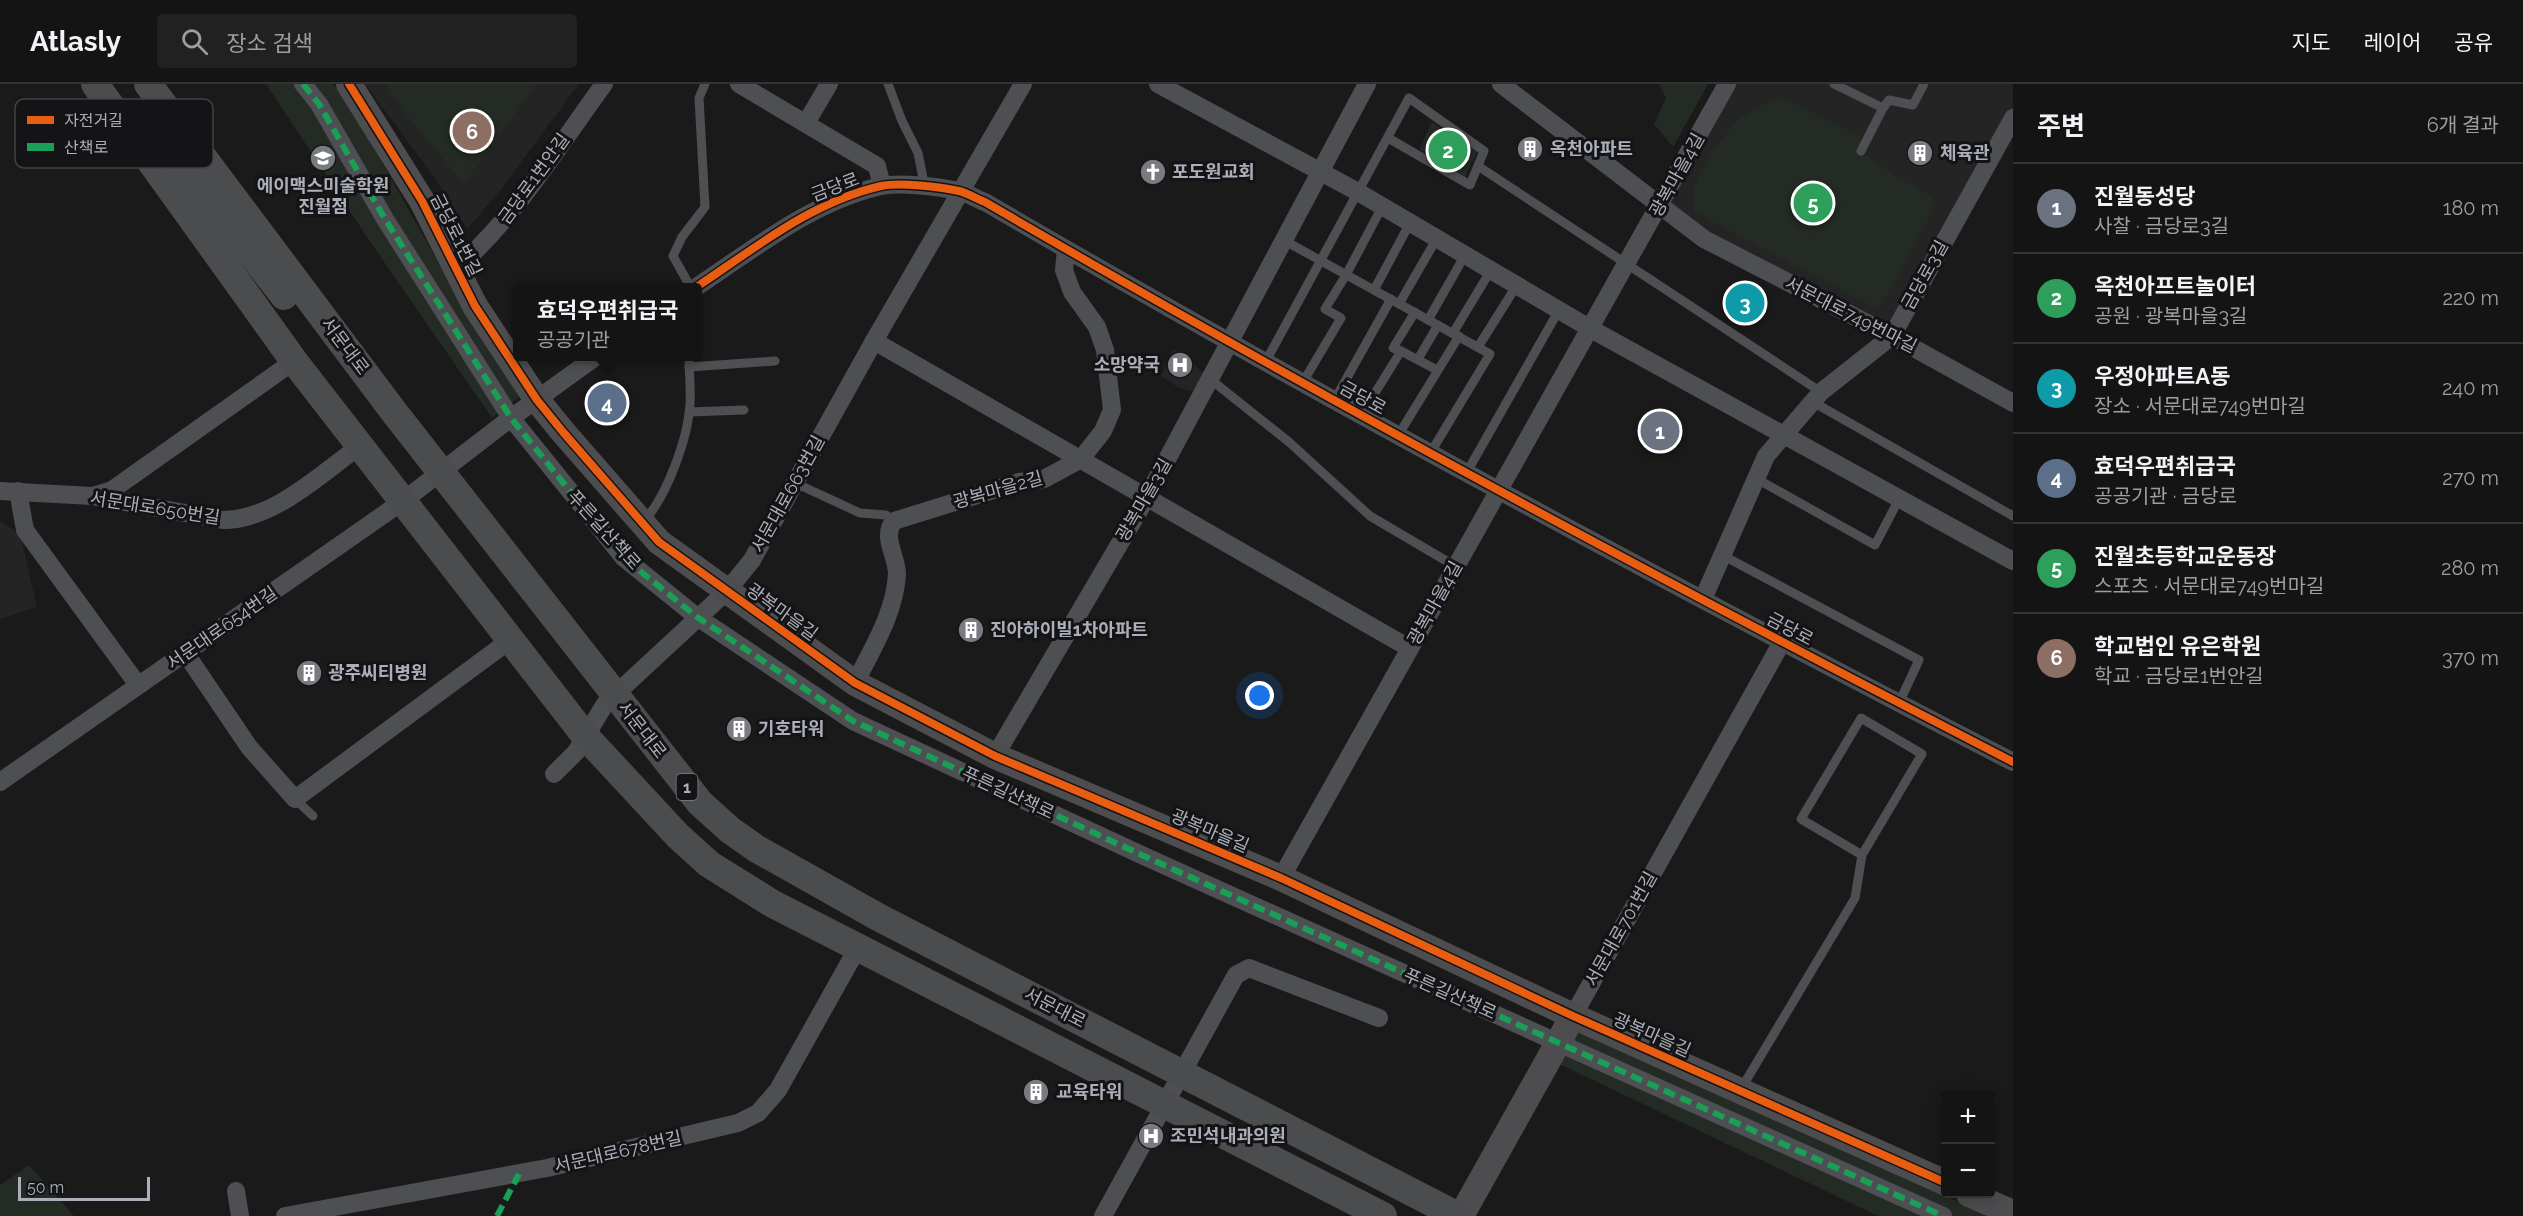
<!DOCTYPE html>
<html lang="ko">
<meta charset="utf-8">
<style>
:root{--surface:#141414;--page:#212122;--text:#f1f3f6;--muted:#9d9ea0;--line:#333334;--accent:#ea580c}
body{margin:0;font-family:Raleway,"Noto Sans KR",sans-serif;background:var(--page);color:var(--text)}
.controls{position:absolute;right:18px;bottom:18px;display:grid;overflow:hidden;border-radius:6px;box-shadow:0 3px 15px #0003}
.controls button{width:54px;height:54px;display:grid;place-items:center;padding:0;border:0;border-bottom:2px solid var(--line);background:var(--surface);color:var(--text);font:30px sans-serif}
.scale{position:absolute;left:18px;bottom:15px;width:132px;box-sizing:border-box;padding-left:6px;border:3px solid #acafb9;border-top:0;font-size:16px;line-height:21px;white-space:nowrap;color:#acafb9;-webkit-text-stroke:4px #141416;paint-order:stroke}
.you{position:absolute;left:1260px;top:612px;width:21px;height:21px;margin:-15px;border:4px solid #fff;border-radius:50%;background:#1a73e8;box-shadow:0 0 0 9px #1a73e833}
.badge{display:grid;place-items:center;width:39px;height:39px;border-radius:50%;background:var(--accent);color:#fff;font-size:20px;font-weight:700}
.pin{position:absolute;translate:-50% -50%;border:3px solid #fff;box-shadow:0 2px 6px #0006}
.popup{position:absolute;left:513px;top:199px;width:189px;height:78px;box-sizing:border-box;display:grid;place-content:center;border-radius:6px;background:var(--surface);filter:drop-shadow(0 2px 4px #0005);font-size:20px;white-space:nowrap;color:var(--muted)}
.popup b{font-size:22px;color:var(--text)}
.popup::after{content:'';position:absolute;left:50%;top:100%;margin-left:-12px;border:12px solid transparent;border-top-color:var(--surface)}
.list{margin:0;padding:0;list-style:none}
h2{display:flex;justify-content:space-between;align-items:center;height:78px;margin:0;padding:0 24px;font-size:26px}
h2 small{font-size:20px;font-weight:400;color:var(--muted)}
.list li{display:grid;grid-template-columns:39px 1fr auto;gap:18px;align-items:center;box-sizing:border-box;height:90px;padding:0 24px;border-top:2px solid var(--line)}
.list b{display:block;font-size:22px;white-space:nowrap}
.list p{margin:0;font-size:20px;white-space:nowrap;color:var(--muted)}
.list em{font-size:20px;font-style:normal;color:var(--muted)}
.icon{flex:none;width:33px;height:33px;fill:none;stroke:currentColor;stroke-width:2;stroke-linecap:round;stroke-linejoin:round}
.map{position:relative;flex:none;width:2013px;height:1132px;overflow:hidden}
header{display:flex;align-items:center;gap:36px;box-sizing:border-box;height:84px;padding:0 30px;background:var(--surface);border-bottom:2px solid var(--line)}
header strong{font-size:28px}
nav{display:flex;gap:33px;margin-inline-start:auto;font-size:21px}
.search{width:420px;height:54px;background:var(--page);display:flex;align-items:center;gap:15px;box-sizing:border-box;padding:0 21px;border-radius:6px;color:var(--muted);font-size:22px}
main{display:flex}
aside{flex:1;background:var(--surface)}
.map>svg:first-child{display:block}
</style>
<header>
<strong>Atlasly</strong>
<div class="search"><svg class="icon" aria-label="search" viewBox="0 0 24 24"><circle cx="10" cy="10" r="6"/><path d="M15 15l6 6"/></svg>장소 검색</div>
<nav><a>지도</a><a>레이어</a><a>공유</a></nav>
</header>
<main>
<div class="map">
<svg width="2013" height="1132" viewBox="0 0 2013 1132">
<rect width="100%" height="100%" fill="#1a1a1a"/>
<g fill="#242425">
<path d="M 365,0 L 579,0 L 498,109 L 467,145 L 435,94 Z"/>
<path d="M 1727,0 L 2013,0 L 2013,34 L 1892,252 L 1660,122 Z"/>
<path d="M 1173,266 L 1183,270 L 1207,292 L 1197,308 L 1179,304 L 1161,292 Z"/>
<path d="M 0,437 L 20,450 L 37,523 L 0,535 Z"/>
</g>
<g fill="#242a24">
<path d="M 266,0 L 333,0 L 336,3 L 362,43 L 473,240 L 522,311 L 492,334 L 369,156 Z"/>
<path d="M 386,0 L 537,0 L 464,100 L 403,27 Z"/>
<path d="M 1659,0 L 1708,0 L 1673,63 L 1654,40 L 1666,14 Z"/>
<path d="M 1781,13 L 1860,52 L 1861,67 L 1895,92 L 1932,112 L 1933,126 L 1881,222 L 1875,224 L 1694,128 C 1694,122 1692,115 1693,109 C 1696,90 1720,56 1733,41 C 1745,28 1764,21 1781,13 Z"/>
<path d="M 1432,38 L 1477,68 L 1464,95 L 1419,65 Z"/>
<path d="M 1577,944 L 1989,1132 L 1878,1132 L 1557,979 Z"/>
<path d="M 29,1081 L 74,1132 L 0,1132 L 0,1101 Z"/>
</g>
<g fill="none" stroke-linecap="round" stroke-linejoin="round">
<g stroke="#4e4f52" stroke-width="9">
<path d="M 888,0 L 902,37 L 918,69 L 925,104"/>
<path d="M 1834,0 L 1883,24 L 1861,67"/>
<path d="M 1883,24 L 1889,16 L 1913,21 L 1924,0"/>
<path d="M 1478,82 L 1821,308"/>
<path d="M 1285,157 L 1490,270 L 1431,368"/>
<path d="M 691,204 L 673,172 L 682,153 L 705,123 L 699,14 L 705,0"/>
<path d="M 1374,206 L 1410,139"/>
<path d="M 1399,220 L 1437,154"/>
<path d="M 1428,236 L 1465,171"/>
<path d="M 1453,249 L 1491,186"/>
<path d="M 1478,263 L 1517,201"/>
<path d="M 1401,267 L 1437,286"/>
<path d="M 1418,275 L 1438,241"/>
<path d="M 1266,277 L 1409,14 L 1484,67 L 1470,101 L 1388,54"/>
<path d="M 689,283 L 775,277"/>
<path d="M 1210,295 L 1289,358 L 1370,432 L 1455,482"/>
<path d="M 1303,298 L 1341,234 L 1325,225 L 1346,191 L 1382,123"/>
<path d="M 1335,315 L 1391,215"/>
<path d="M 1813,318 L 2013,432"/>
<path d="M 689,328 L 744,326"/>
<path d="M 1362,330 L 1401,267 L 1393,264 L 1415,228"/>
<path d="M 1399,350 L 1459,252"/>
<path d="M 1467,388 L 1559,226"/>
<path d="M 1757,395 L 1875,461 L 1899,415"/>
<path d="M 793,398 L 860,429 L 886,431 L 894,437"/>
<path d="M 644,437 C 667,412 688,354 690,320 C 691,304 689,288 689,272"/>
<path d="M 1722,471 L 1919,576 L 1899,619"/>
<path d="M 295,715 L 313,732"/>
<path d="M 1741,1005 L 1855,814 L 1862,771 L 1922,670 L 1861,634 L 1801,735 L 1862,771"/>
</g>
<g stroke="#4e4f52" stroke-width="18">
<path d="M 303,0 L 319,20 L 385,135 L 511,334 L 624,474 L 697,533 L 853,637 L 1146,773 L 1943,1132"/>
<path d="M 739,0 L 877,82 L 882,102"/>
<path d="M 1158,0 L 1358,108 L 1591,245 L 2013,477"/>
<path d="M 1501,0 L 1704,155 L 1892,252 L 2013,319"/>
<path d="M 806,39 L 829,0"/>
<path d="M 457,184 C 516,132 558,63 604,0"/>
<path d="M 695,204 C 754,165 811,118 881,102 C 900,98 940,103 959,107 C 968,109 976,115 985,118 C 1322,315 1666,499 2013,678"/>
<path d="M 874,257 L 1409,564"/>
<path d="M 0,407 L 92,412 L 223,436 C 274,436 320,390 360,362"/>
<path d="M 18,407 L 25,446 L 138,601"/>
<path d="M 92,412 L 112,406 L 294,277"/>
<path d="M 1703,515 L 1766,372 L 1821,308 L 1892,252 L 2013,34"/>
<path d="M 186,570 L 249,663 L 295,715 L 510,556"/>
<path d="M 855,599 C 872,565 895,529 897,490 C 897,472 881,452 894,437 L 1019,398 L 1044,395 L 1081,375 L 1103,347 L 1112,326 L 1105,266 L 1097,243 L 1072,208 L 1064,186 L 1066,166"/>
<path d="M 995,672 L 1147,413 L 1367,0"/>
<path d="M 554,690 L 576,668 L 605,620 L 727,507 L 752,476 L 874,257 L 1023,0"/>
<path d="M 0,698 L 403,417 L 511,334 L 597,272"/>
<path d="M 1281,794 L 1727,0"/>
<path d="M 1573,932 L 1782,558"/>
<path d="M 236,1107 L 240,1132"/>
<path d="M 285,1132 L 547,1084 L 738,1039 L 758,1029 L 778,1006 L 857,865"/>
<path d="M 1103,1132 L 1236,891 L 1249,884 L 1379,934"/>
</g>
<g stroke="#4d4d50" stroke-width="26">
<path d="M 349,0 L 422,117 L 475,222 L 537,316 L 563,348 L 659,458 L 855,599 L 995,672 L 1281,794 L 1573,932 L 1946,1099"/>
<path d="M 1969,1110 L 2013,1129"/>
<path d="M 1461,1132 L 1573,932"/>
</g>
<g stroke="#4b4c4e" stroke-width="28">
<path d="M 95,0 L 294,277 L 586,653 L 678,752 L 709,780 L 773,820 L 1383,1132"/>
<path d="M 148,0 L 394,328 L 700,719 L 730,746 L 757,765 L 878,833 L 1458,1132"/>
<path d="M 123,36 L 153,43 L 284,212"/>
</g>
<g stroke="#1a9f57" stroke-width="6" stroke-dasharray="12 6" stroke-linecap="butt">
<path d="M 303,0 L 319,20 L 385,135 L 511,334 L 624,474 L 697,533 L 853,637 L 1146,773 L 1943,1132"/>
<path d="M 497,1132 L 519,1090"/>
</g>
<g stroke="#141416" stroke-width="11">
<g id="cycleway">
<path d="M 349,0 L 422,117 L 475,222 L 537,316 L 563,348 L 659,458 L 855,599 L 995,672 L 1281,794 L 1573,932 L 1946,1099"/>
<path d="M 695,204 C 754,165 811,118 881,102 C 900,98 940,103 959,107 C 968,109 976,115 985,118 C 1322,315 1666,499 2013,678"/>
</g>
</g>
<use href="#cycleway" stroke="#e95d12" stroke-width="8"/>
</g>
<defs>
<g id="building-disc" transform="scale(1.35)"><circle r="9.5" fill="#797b81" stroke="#141416"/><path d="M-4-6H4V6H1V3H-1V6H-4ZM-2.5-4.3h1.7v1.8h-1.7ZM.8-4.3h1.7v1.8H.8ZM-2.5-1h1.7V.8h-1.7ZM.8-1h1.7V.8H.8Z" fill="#fff"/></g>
<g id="school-disc" transform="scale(1.35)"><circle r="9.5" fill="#797b81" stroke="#141416"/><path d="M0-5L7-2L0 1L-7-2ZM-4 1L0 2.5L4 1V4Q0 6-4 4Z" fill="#fff"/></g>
<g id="church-disc" transform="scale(1.35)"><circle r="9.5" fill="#797b81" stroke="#141416"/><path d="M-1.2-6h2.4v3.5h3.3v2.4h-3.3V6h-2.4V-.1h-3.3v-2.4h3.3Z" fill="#fff"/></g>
<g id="hospital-disc" transform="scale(1.35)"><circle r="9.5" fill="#797b81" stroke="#141416"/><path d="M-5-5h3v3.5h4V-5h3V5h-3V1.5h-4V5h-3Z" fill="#fff"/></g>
</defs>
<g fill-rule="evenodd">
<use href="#building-disc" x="1530" y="65"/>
<use href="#building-disc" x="1920" y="69"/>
<use href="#school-disc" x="323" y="74"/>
<use href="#church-disc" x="1153" y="88"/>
<use href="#hospital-disc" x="1180" y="281"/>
<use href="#building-disc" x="971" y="546"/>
<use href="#building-disc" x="309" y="589"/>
<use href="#building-disc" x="739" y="645"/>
<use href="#building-disc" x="1036" y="1008"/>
<use href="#hospital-disc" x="1151" y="1052"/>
</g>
<g text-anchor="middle" stroke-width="6" stroke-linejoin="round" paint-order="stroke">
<rect fill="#141416" stroke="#7e8088" stroke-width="1.5" x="676.5" y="690" width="21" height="26" rx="4.5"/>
<g font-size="16" font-weight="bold" fill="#acafb9">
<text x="687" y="709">1</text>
</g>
<g font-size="18" font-weight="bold" fill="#acafb9" stroke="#141416" text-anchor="start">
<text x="1550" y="71">옥천아파트</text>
<text x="1940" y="75">체육관</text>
<text x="1172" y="94">포도원교회</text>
<text x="323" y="108" text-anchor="middle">에이맥스미술학원<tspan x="323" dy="21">진월점</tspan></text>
<text x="1160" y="287" text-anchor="end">소망약국</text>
<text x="990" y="552">진아하이빌1차아파트</text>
<text x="328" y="595">광주씨티병원</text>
<text x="758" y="651">기호타워</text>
<text x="1056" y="1014">교육타워</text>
<text x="1170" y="1058">조민석내과의원</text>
</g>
<g font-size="18" fill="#acafb9" stroke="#141416">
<text transform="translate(1677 91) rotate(-61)" y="6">광복마을4길</text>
<text transform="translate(534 95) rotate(-54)" y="6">금당로1번안길</text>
<text transform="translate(835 103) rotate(-21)" y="6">금당로</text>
<text transform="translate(456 151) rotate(63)" y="6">금당로1번길</text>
<text transform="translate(1925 191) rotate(-61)" y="6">금당로3길</text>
<text transform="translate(1851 231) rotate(27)" y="6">서문대로749번마길</text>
<text transform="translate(345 262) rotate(53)" y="6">서문대로</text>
<text transform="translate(1363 314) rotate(29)" y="6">금당로</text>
<text transform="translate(998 406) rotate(-16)" y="6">광복마을2길</text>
<text transform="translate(788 410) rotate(-61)" y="6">서문대로663번길</text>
<text transform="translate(1144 416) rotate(-60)" y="6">광복마을3길</text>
<text transform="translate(155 424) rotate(9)" y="6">서문대로650번길</text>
<text transform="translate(604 446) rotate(48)" y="6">푸른길산책로</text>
<text transform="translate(1435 519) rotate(-61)" y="6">광복마을4길</text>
<text transform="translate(782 528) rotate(36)" y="6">광복마을길</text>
<text transform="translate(222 544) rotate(-35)" y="6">서문대로654번길</text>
<text transform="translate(1790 545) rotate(28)" y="6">금당로</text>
<text transform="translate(642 646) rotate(52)" y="6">서문대로</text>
<text transform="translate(1008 709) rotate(25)" y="6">푸른길산책로</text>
<text transform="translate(1210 747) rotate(23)" y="6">광복마을길</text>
<text transform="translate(1621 845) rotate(-61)" y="6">서문대로701번길</text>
<text transform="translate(1450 910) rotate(24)" y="6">푸른길산책로</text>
<text transform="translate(1055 924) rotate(27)" y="6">서문대로</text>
<text transform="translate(1652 951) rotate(24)" y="6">광복마을길</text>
<text transform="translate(618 1068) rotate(-13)" y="6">서문대로678번길</text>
</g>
</g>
<rect x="15" y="15" width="198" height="69" rx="9" fill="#141416" stroke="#424247" stroke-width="1.5"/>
<rect x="27" y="32" width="27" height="8" fill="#e95d12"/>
<rect x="27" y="59" width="27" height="8" fill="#1a9f57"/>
<g font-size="16" fill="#acafb9">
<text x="64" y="42">자전거길</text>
<text x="64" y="69">산책로</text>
</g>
</svg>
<div class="controls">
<button>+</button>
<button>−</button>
</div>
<div class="scale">50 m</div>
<div class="you"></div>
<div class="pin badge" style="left:1660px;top:347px;background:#6b7280">1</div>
<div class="pin badge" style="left:1448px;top:66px;background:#2e9e5b">2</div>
<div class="pin badge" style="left:1745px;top:219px;background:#0f9aa8">3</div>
<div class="pin badge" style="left:607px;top:319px;background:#5c6f8a">4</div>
<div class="popup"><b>효덕우편취급국</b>공공기관</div>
<div class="pin badge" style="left:1813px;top:119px;background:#2e9e5b">5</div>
<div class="pin badge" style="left:472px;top:47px;background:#8d6e63">6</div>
</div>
<aside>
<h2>주변<small>6개 결과</small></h2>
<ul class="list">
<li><span class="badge" style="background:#6b7280">1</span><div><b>진월동성당</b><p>사찰 · 금당로3길</p></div><em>180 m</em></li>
<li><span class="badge" style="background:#2e9e5b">2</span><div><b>옥천아프트놀이터</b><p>공원 · 광복마을3길</p></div><em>220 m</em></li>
<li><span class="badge" style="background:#0f9aa8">3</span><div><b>우정아파트A동</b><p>장소 · 서문대로749번마길</p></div><em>240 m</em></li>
<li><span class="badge" style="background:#5c6f8a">4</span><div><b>효덕우편취급국</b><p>공공기관 · 금당로</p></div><em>270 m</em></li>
<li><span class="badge" style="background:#2e9e5b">5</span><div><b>진월초등학교운동장</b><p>스포츠 · 서문대로749번마길</p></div><em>280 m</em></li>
<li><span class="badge" style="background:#8d6e63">6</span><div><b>학교법인 유은학원</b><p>학교 · 금당로1번안길</p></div><em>370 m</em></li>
</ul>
</aside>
</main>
